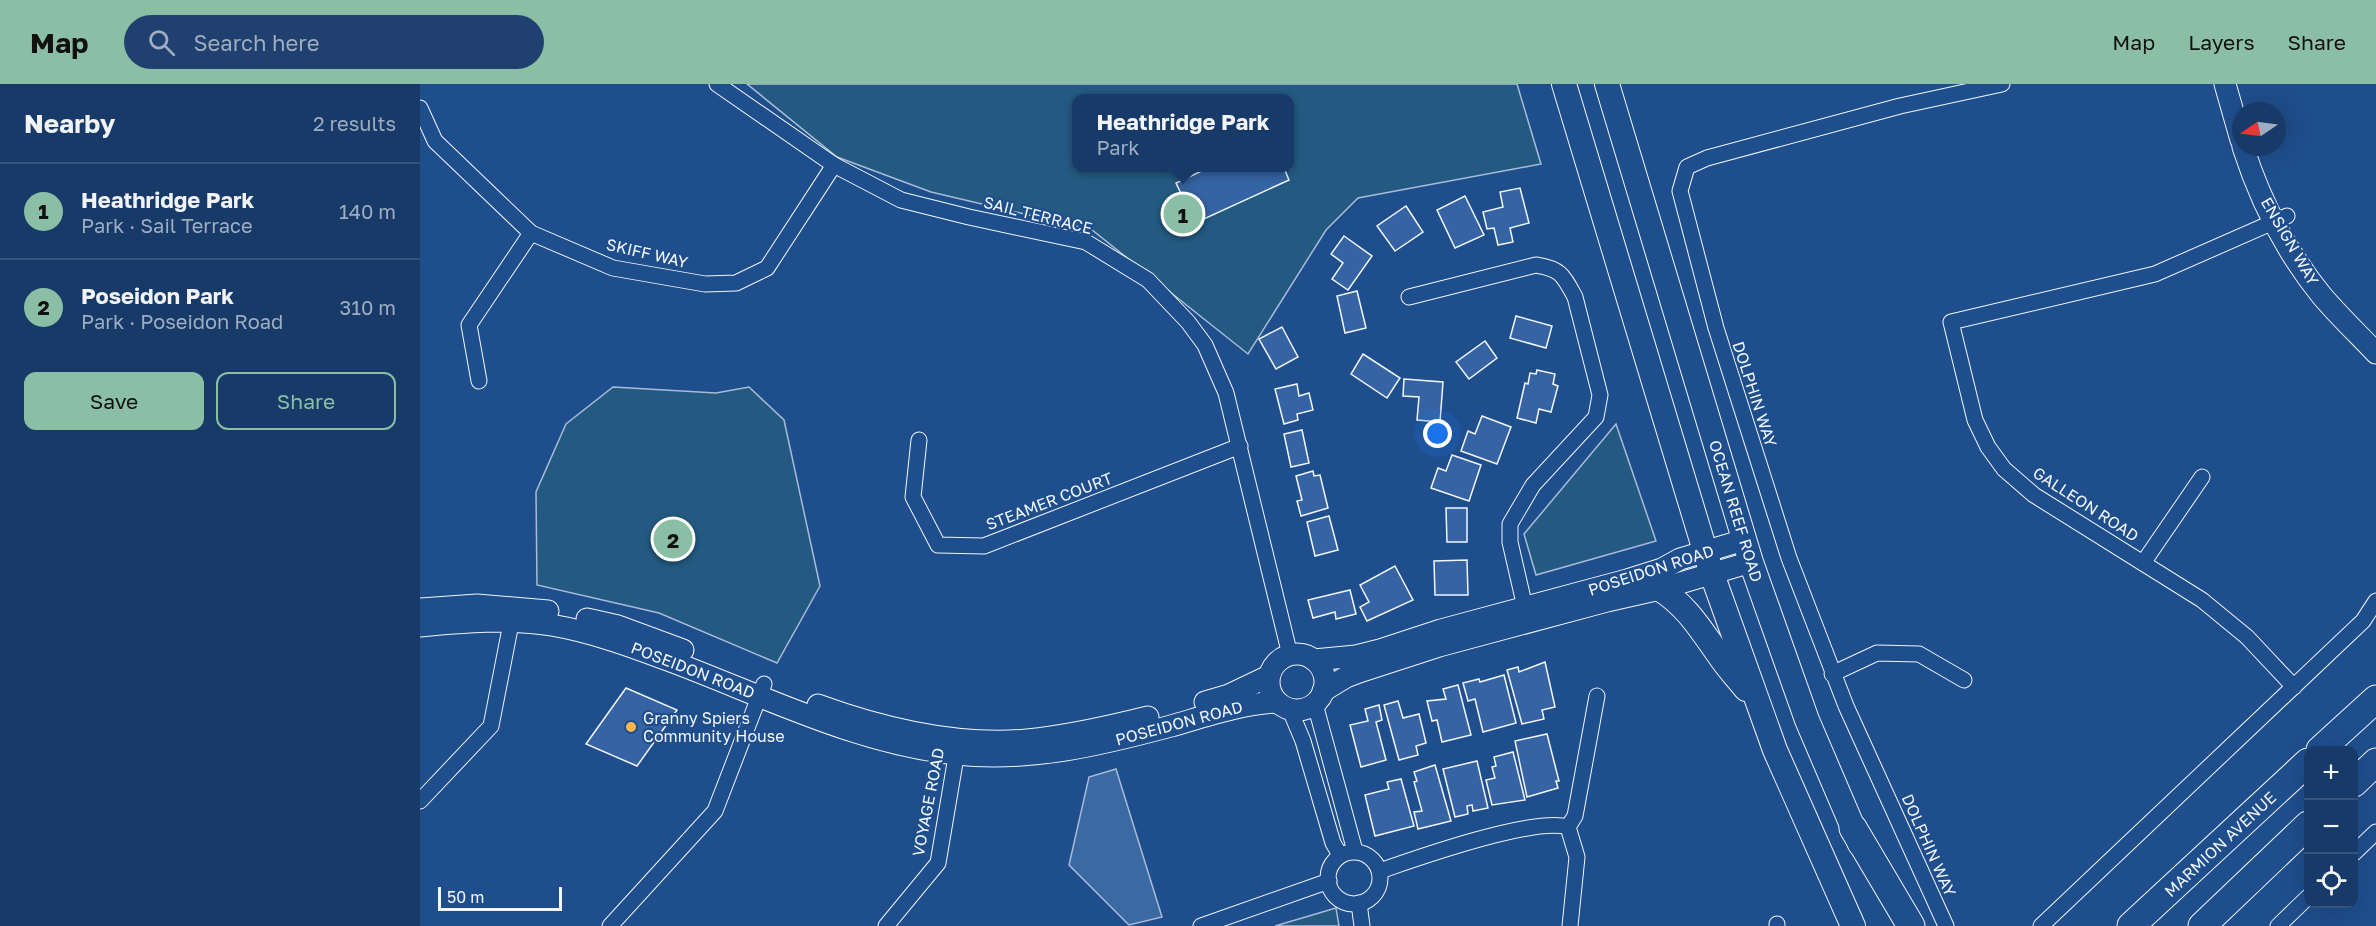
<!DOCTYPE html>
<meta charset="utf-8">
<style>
:root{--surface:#173a69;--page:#20416f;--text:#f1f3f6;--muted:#9eadc0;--line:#36547d;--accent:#8abfa5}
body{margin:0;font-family:"Golos Text",sans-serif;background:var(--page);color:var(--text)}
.controls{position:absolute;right:18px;bottom:18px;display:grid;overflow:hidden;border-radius:12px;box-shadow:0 6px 24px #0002}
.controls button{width:54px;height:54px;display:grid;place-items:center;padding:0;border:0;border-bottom:2px solid var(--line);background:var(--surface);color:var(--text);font:30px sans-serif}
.compass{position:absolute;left:1812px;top:18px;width:54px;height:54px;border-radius:50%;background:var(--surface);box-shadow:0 6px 24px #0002;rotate:257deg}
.scale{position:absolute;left:18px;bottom:15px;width:124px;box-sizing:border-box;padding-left:6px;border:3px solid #f2f6ff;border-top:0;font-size:16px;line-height:21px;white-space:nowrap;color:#f2f6ff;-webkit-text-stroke:4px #1f4e8c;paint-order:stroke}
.you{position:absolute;left:1018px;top:350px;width:21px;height:21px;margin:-15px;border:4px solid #fff;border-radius:50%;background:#1a73e8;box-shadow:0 0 0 9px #1a73e833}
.badge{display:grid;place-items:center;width:39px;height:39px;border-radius:50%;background:var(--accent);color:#111;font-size:20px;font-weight:700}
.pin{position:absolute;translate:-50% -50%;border:3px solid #fff;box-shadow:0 2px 6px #0006}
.popup{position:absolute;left:652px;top:10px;width:222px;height:78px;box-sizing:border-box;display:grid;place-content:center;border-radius:12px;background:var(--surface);filter:drop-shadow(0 2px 4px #0005);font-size:20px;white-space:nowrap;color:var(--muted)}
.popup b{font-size:22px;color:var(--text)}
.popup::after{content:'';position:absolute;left:50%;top:100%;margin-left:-12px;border:12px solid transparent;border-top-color:var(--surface)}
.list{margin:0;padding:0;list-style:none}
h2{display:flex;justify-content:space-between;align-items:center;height:78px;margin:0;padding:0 24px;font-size:26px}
h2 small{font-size:20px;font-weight:400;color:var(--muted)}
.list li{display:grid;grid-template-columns:39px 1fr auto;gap:18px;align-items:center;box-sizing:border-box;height:96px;padding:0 24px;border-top:2px solid var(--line)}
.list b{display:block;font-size:22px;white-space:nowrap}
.list p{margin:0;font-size:20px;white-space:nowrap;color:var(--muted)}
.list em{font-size:20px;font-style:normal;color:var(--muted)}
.actions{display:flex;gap:12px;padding:18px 24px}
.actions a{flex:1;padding:14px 0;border:2px solid var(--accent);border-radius:12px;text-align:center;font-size:21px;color:var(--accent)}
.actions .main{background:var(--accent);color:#111}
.icon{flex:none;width:33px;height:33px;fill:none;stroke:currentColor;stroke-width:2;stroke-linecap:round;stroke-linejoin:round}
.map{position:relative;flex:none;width:1956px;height:842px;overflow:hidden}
header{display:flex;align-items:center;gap:36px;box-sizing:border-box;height:84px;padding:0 30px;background:var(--accent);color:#111}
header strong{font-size:28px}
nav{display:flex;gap:33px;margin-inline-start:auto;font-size:21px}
.search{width:420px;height:54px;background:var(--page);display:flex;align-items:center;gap:15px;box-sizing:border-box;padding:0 21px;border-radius:33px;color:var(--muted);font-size:22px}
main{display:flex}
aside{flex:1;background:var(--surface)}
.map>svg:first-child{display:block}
</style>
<header>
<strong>Map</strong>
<div class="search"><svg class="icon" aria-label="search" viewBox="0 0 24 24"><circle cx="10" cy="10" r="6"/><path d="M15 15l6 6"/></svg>Search here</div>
<nav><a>Map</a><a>Layers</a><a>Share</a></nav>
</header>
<main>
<aside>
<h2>Nearby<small>2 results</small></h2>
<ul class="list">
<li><span class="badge">1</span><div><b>Heathridge Park</b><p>Park · Sail Terrace</p></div><em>140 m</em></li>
<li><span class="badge">2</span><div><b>Poseidon Park</b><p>Park · Poseidon Road</p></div><em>310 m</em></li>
</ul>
<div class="actions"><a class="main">Save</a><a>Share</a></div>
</aside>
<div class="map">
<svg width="1956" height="842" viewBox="0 0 1956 842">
<rect width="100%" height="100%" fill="#1f4e8c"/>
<g fill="#245a82" stroke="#a8bbd7" stroke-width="1.5" fill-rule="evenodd">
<path d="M 327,0 L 1097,0 L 1121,80 L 938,114 L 906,146 L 828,270 L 672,146 L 511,108 L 417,73 ZM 656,15 L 870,15 L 870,84 L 656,84 Z"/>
<path d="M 193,303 L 296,309 L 329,303 L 364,336 L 400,502 L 357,579 L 239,529 L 117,501 L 116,408 L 146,340 Z"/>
<path d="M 1196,340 L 1236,457 L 1116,491 L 1104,450 Z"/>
<path d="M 916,824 L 919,842 L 855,842 Z"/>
</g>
<path fill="#3b69a3" stroke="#a8bbd7" stroke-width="1.5" d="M 696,685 L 742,833 L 709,841 L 649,781 L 669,693 Z"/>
<g fill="#3563a3" stroke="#f2f6ff" stroke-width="1.5">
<path d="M 788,84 L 864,84 L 869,96 L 775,139 L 756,99 Z"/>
<path d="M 1100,104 L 1109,139 L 1090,144 L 1093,158 L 1078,161 L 1074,144 L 1067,145 L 1063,128 L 1083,123 L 1080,108 Z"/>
<path d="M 1045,112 L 1064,151 L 1035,164 L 1017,126 Z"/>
<path d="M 986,122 L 1003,148 L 975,167 L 957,142 Z"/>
<path d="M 924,152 L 952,172 L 928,206 L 912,195 L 923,179 L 911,170 Z"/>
<path d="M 937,207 L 946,244 L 925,249 L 917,212 Z"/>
<path d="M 1096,232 L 1132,242 L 1126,264 L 1090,254 Z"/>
<path d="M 862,243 L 878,273 L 856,285 L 839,255 Z"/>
<path d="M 1065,257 L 1077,274 L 1049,295 L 1036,278 Z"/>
<path d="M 943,270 L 980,294 L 967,314 L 931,290 Z"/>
<path d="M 1117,286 L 1135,290 L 1133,300 L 1138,302 L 1131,328 L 1119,325 L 1116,339 L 1097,334 L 1105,299 L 1108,300 L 1110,289 L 1116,290 Z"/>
<path d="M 984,295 L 1023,298 L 1020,338 L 997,336 L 999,313 L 983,312 Z"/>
<path d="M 877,300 L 879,312 L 889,309 L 893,326 L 877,330 L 878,336 L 864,340 L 855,305 Z"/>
<path d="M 1062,332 L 1091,343 L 1077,380 L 1041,367 L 1048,347 L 1055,350 Z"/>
<path d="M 882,346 L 889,379 L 871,383 L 864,350 Z"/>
<path d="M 1032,371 L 1061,381 L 1049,417 L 1011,404 L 1018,384 L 1026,387 Z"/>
<path d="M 893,387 L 894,392 L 900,391 L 908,424 L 881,432 L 877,417 L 882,416 L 876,392 Z"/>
<path d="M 1026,424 L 1047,424 L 1047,458 L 1027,458 Z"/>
<path d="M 909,432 L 918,466 L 895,472 L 887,438 Z"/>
<path d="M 1047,476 L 1048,511 L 1015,511 L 1014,477 Z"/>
<path d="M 975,482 L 993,516 L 947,537 L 940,523 L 949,518 L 940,501 Z"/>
<path d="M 930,506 L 936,530 L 916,535 L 915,528 L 893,534 L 888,516 Z"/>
<path d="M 1125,578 L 1135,623 L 1122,626 L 1124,635 L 1102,640 L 1087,586 L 1098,583 L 1099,588 Z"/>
<path d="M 1084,591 L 1096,639 L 1063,648 L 1055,615 L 1048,617 L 1043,599 L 1059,595 L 1060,598 Z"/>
<path d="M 1038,601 L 1051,651 L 1022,658 L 1017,636 L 1012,637 L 1007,617 L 1026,615 L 1023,605 Z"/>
<path d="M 206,604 L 257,626 L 217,682 L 166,660 Z"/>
<path d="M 978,617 L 983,634 L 999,630 L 1006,659 L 996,662 L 998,671 L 979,676 L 964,621 Z"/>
<path d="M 959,621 L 962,636 L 956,638 L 966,676 L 941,683 L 930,641 L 948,637 L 945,625 Z"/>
<path d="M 1127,650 L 1139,697 L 1136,697 L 1138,704 L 1107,713 L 1095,657 Z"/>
<path d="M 1093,668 L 1105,716 L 1072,721 L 1066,696 L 1075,694 L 1072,683 L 1076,682 L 1074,673 Z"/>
<path d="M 1057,677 L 1068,724 L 1053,727 L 1052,721 L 1047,722 L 1048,730 L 1035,733 L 1023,685 Z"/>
<path d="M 1015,681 L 1031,737 L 998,745 L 994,728 L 1002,727 L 994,698 L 997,697 L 994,688 Z"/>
<path d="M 981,695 L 994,742 L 955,752 L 945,711 L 969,705 L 967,698 Z"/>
</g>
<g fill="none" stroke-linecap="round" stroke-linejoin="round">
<g stroke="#f2f6ff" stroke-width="17">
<g id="street">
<path d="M 297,0 L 414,81 L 481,116 L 549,133 L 666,158 L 728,196 L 768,238 L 785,261 L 806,309 L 870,571"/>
<path d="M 0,24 L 15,57 L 111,149 L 193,184 L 285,200 L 316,199 L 347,184 L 414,81"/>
<path d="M 1867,132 L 1735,190 L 1531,238 L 1555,336 L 1568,363 L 1584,385 L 1614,411 L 1782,516 L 1827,553 L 1874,603"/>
<path d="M 989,213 L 1116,181 C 1141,185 1143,191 1155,213 L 1180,311 L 1176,333 L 1113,401 L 1090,440 L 1090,458 L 1107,532"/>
<path d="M 59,297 L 49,241 L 111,149"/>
<path d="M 499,356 L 493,413 L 518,461 L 564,462 L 820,362"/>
<path d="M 1723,479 L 1782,393"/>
<path d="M 1412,590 L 1457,569 L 1499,570 L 1544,596"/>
<path d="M 895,620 L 935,767"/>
<path d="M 870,626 L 883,657 L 913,759 L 920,771"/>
<path d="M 0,717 L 71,642 L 93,529"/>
<path d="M 1148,743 L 1155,732 L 1177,612"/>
<circle cx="934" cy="794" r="26"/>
<path d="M 1934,769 L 1956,748"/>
<path d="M 960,787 C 997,774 1113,733 1148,743 L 1157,773 L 1150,842"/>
<path d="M 939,819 L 942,842"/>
<path d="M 190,842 L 295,727 L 344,600"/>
<path d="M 466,842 L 518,779 L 538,661"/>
<path d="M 781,842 L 909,797"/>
<path d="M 1357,842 L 1357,840"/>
<path d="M 1526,842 L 1426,622 L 1369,474 L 1296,244 L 1260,107 L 1267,83 L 1287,74 L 1480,22 L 1582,0"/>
<path d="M 1621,842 L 1943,537 L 1956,517"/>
<path d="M 1858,842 L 1888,813"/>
</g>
</g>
<g stroke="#f2f6ff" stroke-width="23">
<g id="secondary">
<path d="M 1805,0 L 1821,56"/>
<path d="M 1823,63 C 1840,116 1867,169 1902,212 C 1919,232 1938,250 1956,269"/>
<path d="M 0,525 L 57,521 L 128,527"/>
<path d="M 167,535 L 198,542 L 263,566"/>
<path d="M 0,542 C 44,538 88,534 131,541 C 173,548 213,563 253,578 C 346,613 436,659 536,670 C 610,678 680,661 751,642 C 786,632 820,620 857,618"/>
<circle cx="877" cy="598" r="28"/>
<path d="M 894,576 L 936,572 L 960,566 L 1021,546 L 1207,496 L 1242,485 L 1260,475 L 1324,456"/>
<path d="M 903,607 L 926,593 L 942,587 L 1019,562 L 1187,517 L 1240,505 L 1331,478"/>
<path d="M 785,618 L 809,611 L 849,592"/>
<path d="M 398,621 C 464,645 536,662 607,656 C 649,652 688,643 728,633"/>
</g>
</g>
<g stroke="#f2f6ff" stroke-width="26">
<g id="primary">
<path d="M 1144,0 L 1292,490 L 1355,666 L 1433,842"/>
<path d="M 1187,0 L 1331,478 L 1387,636 L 1440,760"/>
<path d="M 1240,505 C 1267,522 1281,546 1299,571 C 1307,583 1317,594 1326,605"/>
</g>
</g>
<g stroke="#f2f6ff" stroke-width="29">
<g id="highway">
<path d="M 1900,666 L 1956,615"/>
<path d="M 1934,699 L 1956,678"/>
<path d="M 1433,744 L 1491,842"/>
<path d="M 1711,842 L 1888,678"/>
<path d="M 1782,842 L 1888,741"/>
</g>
</g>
<use href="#street" stroke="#1f4e8c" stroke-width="15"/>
<use href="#secondary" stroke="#1f4e8c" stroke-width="21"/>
<use href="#primary" stroke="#1f4e8c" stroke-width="24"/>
<use href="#highway" stroke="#1f4e8c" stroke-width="27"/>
</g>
<circle fill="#ffb74d" stroke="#1f4e8c" stroke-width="2" cx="211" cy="643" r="6"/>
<g text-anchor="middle" stroke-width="4.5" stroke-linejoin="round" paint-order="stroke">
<g font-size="16" fill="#f2f6ff" stroke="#1f4e8c">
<text transform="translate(618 131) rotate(14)" y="6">SAIL TERRACE</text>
<text transform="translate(1870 157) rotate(60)" y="6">ENSIGN WAY</text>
<text transform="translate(227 169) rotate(13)" y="6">SKIFF WAY</text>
<text transform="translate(1335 310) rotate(72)" y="6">DOLPHIN WAY</text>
<text transform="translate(629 417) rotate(-21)" y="6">STEAMER COURT</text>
<text transform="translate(1666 420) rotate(33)" y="6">GALLEON ROAD</text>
<text transform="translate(1316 427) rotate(73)" y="6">OCEAN REEF ROAD</text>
<text transform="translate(1231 486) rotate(-18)" y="6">POSEIDON ROAD</text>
<text transform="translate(273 586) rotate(21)" y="6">POSEIDON ROAD</text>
<text transform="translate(759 639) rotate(-15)" y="6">POSEIDON ROAD</text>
<text transform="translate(508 718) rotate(-79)" y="6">VOYAGE ROAD</text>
<text transform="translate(1800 760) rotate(-43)" y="6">MARMION AVENUE</text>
<text transform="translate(1509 761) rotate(66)" y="6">DOLPHIN WAY</text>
</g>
<g font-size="16" fill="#f2f6ff" stroke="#1f4e8c" text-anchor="start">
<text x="223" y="640">Granny Spiers<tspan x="223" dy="18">Community House</tspan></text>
</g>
</g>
</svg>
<div class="controls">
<button>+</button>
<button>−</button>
<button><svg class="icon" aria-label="locate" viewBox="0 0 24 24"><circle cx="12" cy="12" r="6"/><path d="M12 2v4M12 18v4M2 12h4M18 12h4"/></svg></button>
</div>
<svg class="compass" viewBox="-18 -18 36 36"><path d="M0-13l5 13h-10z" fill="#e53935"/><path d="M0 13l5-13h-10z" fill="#9eadc0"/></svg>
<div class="scale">50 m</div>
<div class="you"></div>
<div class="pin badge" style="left:763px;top:130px">1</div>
<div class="popup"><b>Heathridge Park</b>Park</div>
<div class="pin badge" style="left:253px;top:455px">2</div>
</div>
</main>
